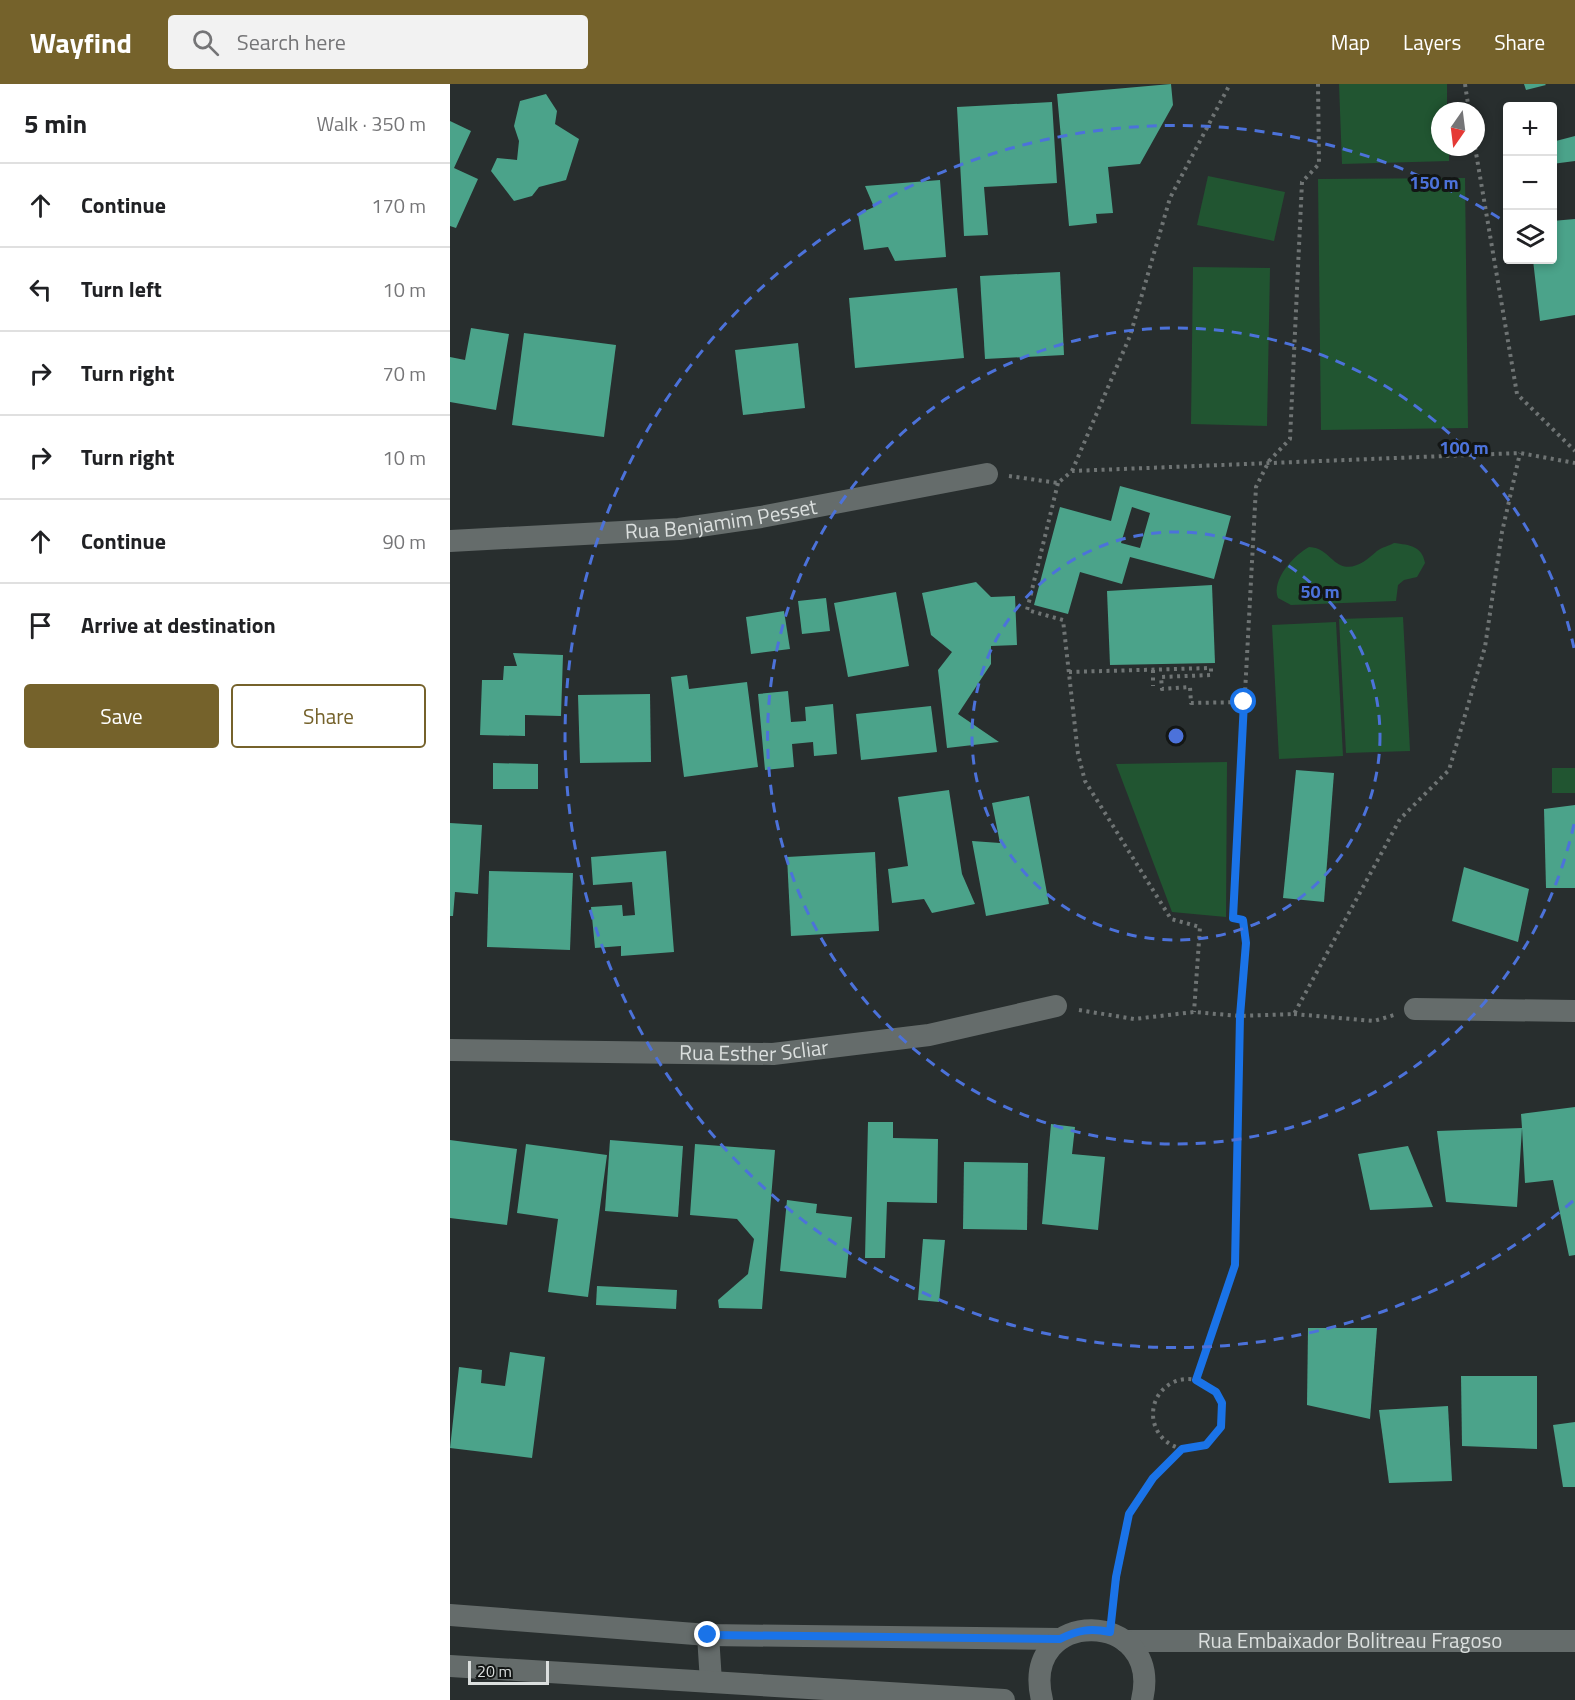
<!DOCTYPE html>
<meta charset="utf-8">
<style>
:root{--surface:#fff;--page:#f2f2f2;--text:#202124;--muted:#757577;--line:#e0e0e0;--accent:#75622b}
body{margin:0;font-family:"Titillium Web",sans-serif;background:var(--page);color:var(--text)}
.controls{position:absolute;right:18px;top:18px;display:grid;overflow:hidden;border-radius:6px;box-shadow:0 3px 9px #0003}
.controls button{width:54px;height:54px;display:grid;place-items:center;padding:0;border:0;border-bottom:2px solid var(--line);background:var(--surface);color:var(--text);font:30px sans-serif}
.compass{position:absolute;left:981px;top:18px;width:54px;height:54px;border-radius:50%;background:var(--surface);box-shadow:0 3px 9px #0003;rotate:194deg}
.scale{position:absolute;left:18px;bottom:15px;width:81px;box-sizing:border-box;padding-left:6px;border:3px solid #dbdfde;border-top:0;font-size:16px;line-height:21px;white-space:nowrap;color:#dbdfde;-webkit-text-stroke:4px #131615;paint-order:stroke}
.stop{position:absolute;width:18px;height:18px;margin:-14px;border:4px solid #1a73e8;border-radius:50%;background:#fff}
.stop.end{background:#1a73e8;border-color:#fff;box-shadow:0 2px 6px #0008}
.list{margin:0;padding:0;list-style:none}
h2{display:flex;justify-content:space-between;align-items:center;height:78px;margin:0;padding:0 24px;font-size:26px}
h2 small{font-size:20px;font-weight:400;color:var(--muted)}
.list li{display:grid;grid-template-columns:39px 1fr auto;gap:18px;align-items:center;box-sizing:border-box;height:84px;padding:0 24px;border-top:2px solid var(--line)}
.list b{display:block;font-size:22px;white-space:nowrap}
.list em{font-size:20px;font-style:normal;color:var(--muted)}
.actions{display:flex;gap:12px;padding:18px 24px}
.actions a{flex:1;padding:14px 0;border:2px solid var(--accent);border-radius:6px;text-align:center;font-size:21px;color:var(--accent)}
.actions .main{background:var(--accent);color:#fff}
.icon{flex:none;width:33px;height:33px;fill:none;stroke:currentColor;stroke-width:2;stroke-linecap:round;stroke-linejoin:round}
.map{position:relative;flex:none;width:1125px;height:1616px;overflow:hidden}
header{display:flex;align-items:center;gap:36px;box-sizing:border-box;height:84px;padding:0 30px;background:var(--accent);color:#fff}
header strong{font-size:28px}
nav{display:flex;gap:33px;margin-inline-start:auto;font-size:21px}
.search{width:420px;height:54px;background:var(--page);display:flex;align-items:center;gap:15px;box-sizing:border-box;padding:0 21px;border-radius:6px;color:var(--muted);font-size:22px}
main{display:flex}
aside{flex:1;background:var(--surface)}
.map>svg:first-child{display:block}
</style>
<header>
<strong>Wayfind</strong>
<div class="search"><svg class="icon" aria-label="search" viewBox="0 0 24 24"><circle cx="10" cy="10" r="6"/><path d="M15 15l6 6"/></svg>Search here</div>
<nav><a>Map</a><a>Layers</a><a>Share</a></nav>
</header>
<main>
<aside>
<h2>5 min<small>Walk · 350 m</small></h2>
<ul class="list">
<li><svg class="icon" aria-label="ahead" viewBox="0 0 24 24"><path d="M12 20V5M6 11l6-6 6 6"/></svg><div><b>Continue</b></div><em>170 m</em></li>
<li><svg class="icon" aria-label="left" viewBox="0 0 24 24"><path d="M17 20v-9H6M10 6l-5 5 5 5"/></svg><div><b>Turn left</b></div><em>10 m</em></li>
<li><svg class="icon" aria-label="right" viewBox="0 0 24 24"><path d="M7 20v-9h11M14 6l5 5-5 5"/></svg><div><b>Turn right</b></div><em>70 m</em></li>
<li><svg class="icon" aria-label="right" viewBox="0 0 24 24"><path d="M7 20v-9h11M14 6l5 5-5 5"/></svg><div><b>Turn right</b></div><em>10 m</em></li>
<li><svg class="icon" aria-label="ahead" viewBox="0 0 24 24"><path d="M12 20V5M6 11l6-6 6 6"/></svg><div><b>Continue</b></div><em>90 m</em></li>
<li><svg class="icon" aria-label="arrive" viewBox="0 0 24 24"><path d="M6 21V4h12l-3 4 3 4H6"/></svg><div><b>Arrive at destination</b></div></li>
</ul>
<div class="actions"><a class="main">Save</a><a>Share</a></div>
</aside>
<div class="map">
<svg width="1125" height="1616" viewBox="0 0 1125 1616">
<rect width="100%" height="100%" fill="#282e2e"/>
<g fill="#215531">
<path d="M 889,0 L 997,0 L 997,27 L 990,27 L 990,63 L 999,63 L 999,77 L 892,80 Z"/>
<path d="M 758,92 L 835,108 L 824,157 L 747,141 Z"/>
<path d="M 1015,94 L 1018,344 L 871,346 L 868,95 Z"/>
<path d="M 743,183 L 820,184 L 817,342 L 741,340 Z"/>
<path d="M 944,459 C 960,461 972,462 975,479 L 967,493 L 954,496 L 948,501 L 946,517 L 841,521 L 828,514 C 821,496 844,471 859,463 C 871,464 874,468 883,476 C 899,491 915,478 927,467 C 932,463 939,462 944,459 Z"/>
<path d="M 953,533 L 960,667 L 896,669 L 889,535 Z"/>
<path d="M 886,538 L 893,672 L 829,675 L 822,541 Z"/>
<path d="M 777,678 L 776,833 L 722,828 L 666,680 Z"/>
<rect x="1102" y="684" width="23" height="25"/>
</g>
<g fill="#4ba38a" fill-rule="evenodd">
<path d="M 721,0 L 723,21 L 690,80 L 658,83 L 663,129 L 646,130 L 647,139 L 619,142 L 607,10 Z"/>
<path d="M 1074,0 L 1095,0 L 1096,1 L 1076,6 Z"/>
<path d="M 96,10 L 107,27 L 105,40 L 129,55 L 116,96 L 89,103 L 82,112 L 64,117 L 41,87 L 47,74 L 67,76 L 69,57 L 64,42 L 70,17 Z"/>
<path d="M 602,18 L 607,99 L 534,103 L 538,151 L 514,152 L 507,23 Z"/>
<path d="M 0,37 L 21,47 L 4,84 L 28,95 L 6,144 L 0,142 Z"/>
<path d="M 1125,52 L 1125,77 L 1102,80 L 1102,58 Z"/>
<path d="M 490,96 L 496,173 L 445,177 L 438,163 L 414,166 L 408,130 L 424,123 L 415,102 Z"/>
<path d="M 1125,135 L 1125,231 L 1090,237 L 1083,176 L 1102,176 L 1102,137 Z"/>
<path d="M 610,188 L 614,271 L 535,275 L 530,192 Z"/>
<path d="M 507,204 L 514,274 L 405,284 L 399,214 Z"/>
<path d="M 21,244 L 59,250 L 46,326 L 0,318 L 0,273 L 15,276 Z"/>
<path d="M 74,249 L 166,261 L 154,353 L 62,341 Z"/>
<path d="M 348,259 L 355,324 L 293,331 L 285,266 Z"/>
<path d="M 670,402 L 781,432 L 764,495 L 680,473 L 672,500 L 630,488 L 618,530 L 584,521 L 610,423 L 661,437 ZM 682,423 L 700,429 L 690,464 L 671,459 Z"/>
<path d="M 526,498 L 541,513 L 565,512 L 567,561 L 541,562 L 541,580 L 508,630 L 549,658 L 497,664 L 488,586 L 502,568 L 481,551 L 472,509 Z"/>
<path d="M 762,501 L 765,579 L 660,581 L 657,507 Z"/>
<path d="M 446,508 L 459,582 L 398,593 L 384,519 Z"/>
<path d="M 376,514 L 380,547 L 352,550 L 348,517 Z"/>
<path d="M 334,527 L 340,565 L 301,570 L 296,533 Z"/>
<path d="M 63,569 L 113,571 L 111,632 L 75,631 L 75,652 L 30,651 L 32,596 L 53,596 L 54,582 L 67,582 Z"/>
<path d="M 237,591 L 239,605 L 297,598 L 308,683 L 234,693 L 221,593 Z"/>
<path d="M 338,607 L 341,638 L 356,637 L 355,623 L 383,620 L 387,670 L 364,672 L 363,658 L 342,660 L 344,683 L 315,686 L 308,610 Z"/>
<path d="M 200,610 L 201,678 L 130,679 L 128,611 Z"/>
<path d="M 481,622 L 487,668 L 411,676 L 406,630 Z"/>
<path d="M 43,679 L 88,680 L 88,705 L 43,705 Z"/>
<path d="M 846,686 L 884,689 L 874,818 L 833,814 Z"/>
<path d="M 499,706 L 512,790 L 525,820 L 482,829 L 474,815 L 442,819 L 438,785 L 458,782 L 448,713 Z"/>
<path d="M 579,712 L 599,820 L 536,832 L 522,757 L 550,759 L 542,719 Z"/>
<path d="M 1125,721 L 1125,804 L 1096,804 L 1094,725 Z"/>
<path d="M 0,739 L 32,741 L 28,810 L 5,808 L 3,832 L 0,832 Z"/>
<path d="M 216,767 L 224,868 L 171,872 L 171,862 L 145,864 L 141,823 L 172,821 L 173,832 L 185,831 L 182,798 L 143,801 L 141,773 Z"/>
<path d="M 425,768 L 429,847 L 341,852 L 337,773 Z"/>
<path d="M 1014,783 L 1079,805 L 1068,858 L 1002,837 Z"/>
<path d="M 39,787 L 123,789 L 120,866 L 37,863 Z"/>
<path d="M 1125,1023 L 1125,1171 L 1119,1172 L 1103,1096 L 1075,1099 L 1072,1044 L 1067,1123 L 996,1118 L 987,1047 L 1072,1044 L 1071,1030 Z"/>
<path d="M 418,1038 L 443,1038 L 443,1054 L 488,1055 L 487,1119 L 437,1118 L 435,1174 L 415,1174 Z"/>
<path d="M 601,1040 L 625,1043 L 622,1070 L 655,1073 L 648,1146 L 592,1140 Z"/>
<path d="M 0,1056 L 67,1065 L 57,1141 L 0,1134 Z"/>
<path d="M 160,1056 L 233,1062 L 228,1133 L 155,1127 Z"/>
<path d="M 76,1060 L 157,1071 L 138,1213 L 98,1208 L 108,1135 L 67,1129 Z"/>
<path d="M 245,1060 L 325,1066 L 312,1225 L 269,1224 L 268,1216 L 298,1190 L 304,1155 L 287,1135 L 240,1131 Z"/>
<path d="M 958,1062 L 983,1123 L 920,1126 L 908,1070 Z"/>
<path d="M 514,1078 L 578,1079 L 577,1146 L 513,1145 Z"/>
<path d="M 337,1116 L 367,1120 L 366,1129 L 402,1133 L 396,1194 L 330,1187 Z"/>
<path d="M 473,1155 L 495,1156 L 489,1218 L 468,1216 Z"/>
<path d="M 147,1202 L 227,1206 L 226,1225 L 146,1221 Z"/>
<path d="M 858,1244 L 927,1244 L 920,1335 L 857,1321 Z"/>
<path d="M 60,1268 L 95,1273 L 82,1374 L 0,1364 L 9,1283 L 32,1286 L 31,1299 L 55,1302 Z"/>
<path d="M 1011,1292 L 1087,1292 L 1087,1365 L 1012,1362 Z"/>
<path d="M 998,1322 L 1002,1397 L 939,1399 L 929,1326 Z"/>
<path d="M 1125,1338 L 1125,1403 L 1113,1403 L 1103,1341 Z"/>
</g>
<g fill="none" stroke-linecap="round" stroke-linejoin="round">
<g stroke="#6f7474" stroke-width="4" stroke-dasharray="3 4.5" stroke-linecap="butt">
<path d="M 1015,0 L 1019,27"/>
<path d="M 1025,63 L 1067,310 L 1125,367"/>
<path d="M 622,387 L 680,252 L 720,114 L 780,0"/>
<path d="M 559,392 L 608,399 L 622,387 L 1070,369 L 1125,379"/>
<path d="M 608,399 L 577,526 L 613,536 L 628,670 L 635,697 L 721,835 L 750,843 L 744,928"/>
<path d="M 703,586 L 703,602"/>
<path d="M 619,588 L 761,584 L 761,591 L 711,593 L 712,605 L 740,603 L 741,619 L 794,618"/>
<path d="M 629,926 L 684,935 L 744,928 L 790,932 L 844,930 L 950,735 L 999,686 L 1035,563 L 1052,448 L 1070,369"/>
<path d="M 844,930 L 924,937 L 944,931"/>
<circle cx="738" cy="1330" r="35"/>
<path d="M 746,1296 L 785,1181 L 790,932 L 796,859 L 793,836 L 783,834 L 806,403 L 819,377 L 840,355 L 852,98 L 869,80 L 868,0"/>
<path d="M 662,1526 L 679,1430 L 703,1394 L 732,1365"/>
</g>
<g stroke="#656c6b" stroke-width="22">
<path id="s1" d="M 0,457 L 229,445 L 311,433 L 537,390"/>
<path d="M 965,925 L 1125,927"/>
<path id="s2" d="M 0,966 L 323,970 L 479,951 L 606,922"/>
<path d="M 0,1531 L 258,1551 L 610,1555"/>
<path d="M 258,1551 L 261,1598"/>
<path id="s3" d="M 675,1557 L 1125,1557"/>
<path d="M 0,1582 L 554,1616"/>
<path d="M 592,1616 C 569,1522 714,1524 692,1616"/>
</g>
</g>
<g fill="none" stroke-linecap="round" stroke-linejoin="round">
<path stroke="#1a73e8" stroke-width="8" d="M 258,1551 L 610,1555 C 628,1546 640,1544 660,1548 L 666,1493 L 679,1430 L 703,1394 L 732,1365 L 756,1361 L 771,1343 L 772,1319 L 766,1308 L 746,1296 L 785,1181 L 790,932 L 796,859 L 793,836 L 783,834 L 794,618"/>
</g>
<g fill="none" stroke="#4c72da" stroke-width="3" stroke-dasharray="10 8">
<circle cx="726" cy="652" r="204"/>
<path d="M1124 740A408 408 0 1 1 1124 564"/>
<path d="M1123 1117A611 611 0 1 1 1054 137"/>
</g>
<g text-anchor="middle" stroke-width="6" stroke-linejoin="round" paint-order="stroke">
<g font-size="21" fill="#dbdfde" stroke="#131615">
<text dy="7" stroke="none"><textPath href="#s1" startOffset="272">Rua Benjamim Pesset</textPath></text>
<text dy="7" stroke="none"><textPath href="#s2" startOffset="304">Rua Esther Scliar</textPath></text>
<text dy="7" stroke="none"><textPath href="#s3" startOffset="225">Rua Embaixador Bolitreau Fragoso</textPath></text>
</g>
</g>
<circle cx="726" cy="652" r="9" fill="#4c72da" stroke="#131615" stroke-width="3"/>
<g font-size="18" text-anchor="middle" font-weight="bold" fill="#4c72da" stroke="#131615" stroke-width="6" stroke-linejoin="round" paint-order="stroke">
<text x="984" y="105">150 m</text>
<text x="1014" y="370">100 m</text>
<text x="870" y="514">50 m</text>
</g>
</svg>
<div class="controls">
<button>+</button>
<button>−</button>
<button><svg class="icon" aria-label="layers" viewBox="0 0 24 24"><path d="M12 4l9 5-9 5-9-5zM3 14l9 5 9-5"/></svg></button>
</div>
<svg class="compass" viewBox="-18 -18 36 36"><path d="M0-13l5 13h-10z" fill="#e53935"/><path d="M0 13l5-13h-10z" fill="#757577"/></svg>
<div class="scale">20 m</div>
<div class="stop" style="left:794px;top:618px"></div>
<div class="stop end" style="left:258px;top:1551px"></div>
</div>
</main>
